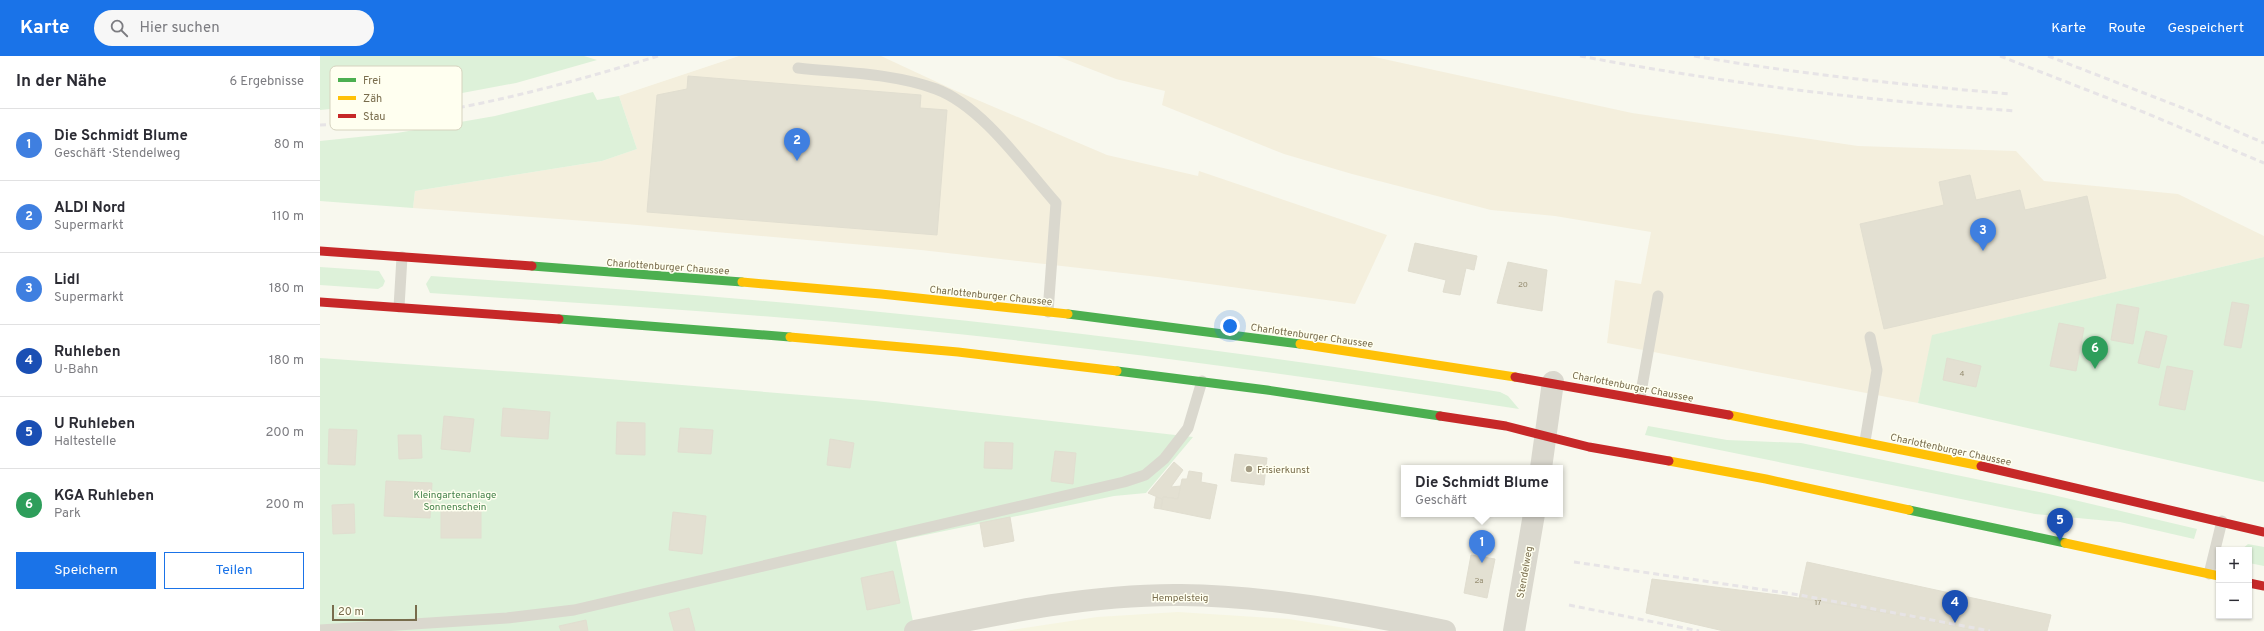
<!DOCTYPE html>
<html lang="de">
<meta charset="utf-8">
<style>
:root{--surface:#fff;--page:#f7f7f7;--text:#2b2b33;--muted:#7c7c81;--line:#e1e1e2;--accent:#1a73e8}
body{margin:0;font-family:Overpass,sans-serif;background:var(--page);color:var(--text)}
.controls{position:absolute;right:12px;bottom:12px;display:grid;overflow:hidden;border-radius:0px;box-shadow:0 1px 3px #0004}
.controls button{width:36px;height:36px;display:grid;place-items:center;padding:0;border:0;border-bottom:1px solid var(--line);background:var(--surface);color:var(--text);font:20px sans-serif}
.scale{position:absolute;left:12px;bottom:10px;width:85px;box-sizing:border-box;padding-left:4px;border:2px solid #786c4c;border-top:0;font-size:11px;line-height:14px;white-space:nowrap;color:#786c4c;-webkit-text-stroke:3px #fffff0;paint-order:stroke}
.you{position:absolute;left:910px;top:270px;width:14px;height:14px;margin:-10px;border:3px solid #fff;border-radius:50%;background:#1a73e8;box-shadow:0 0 0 6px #1a73e833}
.badge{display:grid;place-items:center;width:26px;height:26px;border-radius:50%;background:var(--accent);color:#fff;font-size:13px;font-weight:700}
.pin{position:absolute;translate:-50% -33px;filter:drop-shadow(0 1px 2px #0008)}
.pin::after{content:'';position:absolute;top:21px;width:14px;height:12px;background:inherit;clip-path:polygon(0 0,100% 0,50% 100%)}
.popup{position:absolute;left:1081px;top:409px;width:162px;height:52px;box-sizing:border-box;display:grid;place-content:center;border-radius:0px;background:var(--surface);filter:drop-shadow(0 1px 3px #0005);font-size:13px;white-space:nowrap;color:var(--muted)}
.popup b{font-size:15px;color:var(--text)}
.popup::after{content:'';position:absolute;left:50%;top:100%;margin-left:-8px;border:8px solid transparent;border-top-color:var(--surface)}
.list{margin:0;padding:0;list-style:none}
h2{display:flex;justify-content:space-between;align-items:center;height:52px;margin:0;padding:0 16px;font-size:17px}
h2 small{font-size:13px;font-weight:400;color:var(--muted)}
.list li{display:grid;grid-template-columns:26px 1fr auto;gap:12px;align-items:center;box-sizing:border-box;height:72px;padding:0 16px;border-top:1px solid var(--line)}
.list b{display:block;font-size:15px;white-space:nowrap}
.list p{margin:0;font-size:13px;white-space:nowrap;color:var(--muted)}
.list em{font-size:13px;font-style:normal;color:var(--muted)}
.actions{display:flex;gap:8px;padding:12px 16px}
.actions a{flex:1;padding:9px 0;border:1px solid var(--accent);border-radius:0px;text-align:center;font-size:14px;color:var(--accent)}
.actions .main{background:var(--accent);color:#fff}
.icon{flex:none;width:22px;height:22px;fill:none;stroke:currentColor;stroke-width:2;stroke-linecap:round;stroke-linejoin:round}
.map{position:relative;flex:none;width:1944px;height:575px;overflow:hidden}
header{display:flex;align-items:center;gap:24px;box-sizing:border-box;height:56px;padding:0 20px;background:var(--accent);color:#fff}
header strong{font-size:19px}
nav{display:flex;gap:22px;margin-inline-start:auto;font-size:14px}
.search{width:280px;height:36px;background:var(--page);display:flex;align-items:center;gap:10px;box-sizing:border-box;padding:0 14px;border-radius:22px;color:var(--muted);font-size:15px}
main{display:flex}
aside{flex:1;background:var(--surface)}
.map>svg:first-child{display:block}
</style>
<header>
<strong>Karte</strong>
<div class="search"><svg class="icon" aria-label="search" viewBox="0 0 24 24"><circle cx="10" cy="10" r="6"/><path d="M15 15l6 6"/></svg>Hier suchen</div>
<nav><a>Karte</a><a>Route</a><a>Gespeichert</a></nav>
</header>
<main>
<aside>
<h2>In der Nähe<small>6 Ergebnisse</small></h2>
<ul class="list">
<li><span class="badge" style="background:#3f7fe0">1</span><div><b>Die Schmidt Blume</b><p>Geschäft · Stendelweg</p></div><em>80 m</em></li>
<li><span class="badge" style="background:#3f7fe0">2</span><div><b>ALDI Nord</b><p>Supermarkt</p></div><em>110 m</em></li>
<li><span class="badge" style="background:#3f7fe0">3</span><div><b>Lidl</b><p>Supermarkt</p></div><em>180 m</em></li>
<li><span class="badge" style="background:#1a4fb4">4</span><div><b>Ruhleben</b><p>U-Bahn</p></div><em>180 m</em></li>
<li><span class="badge" style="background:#1a4fb4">5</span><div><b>U Ruhleben</b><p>Haltestelle</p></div><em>200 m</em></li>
<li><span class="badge" style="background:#2e9e5b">6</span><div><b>KGA Ruhleben</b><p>Park</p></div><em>200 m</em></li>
</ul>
<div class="actions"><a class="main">Speichern</a><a>Teilen</a></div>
</aside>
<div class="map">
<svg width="1944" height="575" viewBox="0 0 1944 575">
<rect width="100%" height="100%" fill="#f8f8ee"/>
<path fill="#f6f5e1" d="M 858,556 L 969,563 L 1044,575 L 685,575 L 777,561 Z"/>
<g fill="#f4efdd">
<path d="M 419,0 L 561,0 L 634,34 L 787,99 L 878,120 L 879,115 L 1067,179 L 1035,248 L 838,221 L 601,194 L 306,168 L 93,152 L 95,135 L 282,105 L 317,93 L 299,40 Z"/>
<path d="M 737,0 L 1050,0 L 1312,57 L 1538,90 L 1696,95 L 1724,125 L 1858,138 L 1944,180 L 1944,201 L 1613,279 L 1598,347 L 1287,287 L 1295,224 L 1321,228 L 1331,176 L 1235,160 L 1171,154 L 1032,118 L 964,98 L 842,49 L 845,35 L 796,23 Z"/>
</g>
<g fill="#ddf1d9">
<path d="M 0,0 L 264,0 L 277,4 L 196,27 L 105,44 L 0,54 Z"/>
<path d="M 273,36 L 277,44 L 299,40 L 317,93 L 282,105 L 95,135 L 93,152 L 0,145 L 0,85 L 77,77 L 175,60 Z"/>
<path d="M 1944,201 L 1944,426 L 1598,347 L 1612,279 Z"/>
<path d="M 0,211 L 59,215 L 65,225 L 63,230 L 58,233 L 0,229 Z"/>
<path d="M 111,220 C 271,231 431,242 590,259 C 788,279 984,305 1180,336 L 1188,340 L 1199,353 C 996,322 792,293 588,273 C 429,257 269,248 110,237 L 106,228 Z"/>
<path d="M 0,302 L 240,319 L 555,345 L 873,381 L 826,437 L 794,440 L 576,485 L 595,575 L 0,575 Z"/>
<path d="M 1328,370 L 1407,384 L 1481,387 L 1729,438 L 1877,473 L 1874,483 L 1800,466 L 1715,458 L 1325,379 Z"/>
<path d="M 1928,488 L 1944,491 L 1944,510 L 1929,507 L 1929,494 L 1921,494 Z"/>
</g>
<g fill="#e3e0d2" stroke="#e1ded0">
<path d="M 368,20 L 601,39 L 600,52 L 627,54 L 617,179 L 327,156 L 337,39 L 367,33 Z"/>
<path d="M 1650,119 L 1656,144 L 1700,134 L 1705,154 L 1767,140 L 1786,222 L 1564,273 L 1540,168 L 1624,149 L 1619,126 Z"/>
<path d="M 1095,187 L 1157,200 L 1154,214 L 1146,212 L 1140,239 L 1123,236 L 1126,224 L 1088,215 Z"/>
<path d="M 1188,206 L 1227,214 L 1222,255 L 1177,247 Z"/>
<path d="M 1912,246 L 1929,249 L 1921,292 L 1904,289 Z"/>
<path d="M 1797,248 L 1819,252 L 1813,288 L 1791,284 Z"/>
<path d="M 1739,267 L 1764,272 L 1756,315 L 1730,310 Z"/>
<path d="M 1826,275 L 1847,280 L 1839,312 L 1818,307 Z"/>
<path d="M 1627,302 L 1661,310 L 1656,331 L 1623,324 Z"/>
<path d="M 1847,310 L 1873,315 L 1865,354 L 1839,349 Z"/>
<path d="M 183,352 L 230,356 L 228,383 L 181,380 Z"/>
<path d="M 124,360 L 154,363 L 150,396 L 121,393 Z"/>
<path d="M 297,366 L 325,367 L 325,399 L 296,398 Z"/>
<path d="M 360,372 L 393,374 L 391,398 L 358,396 Z"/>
<path d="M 9,373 L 37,374 L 35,409 L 8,408 Z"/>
<path d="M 78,379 L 101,379 L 102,402 L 79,403 Z"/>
<path d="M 510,383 L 534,387 L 530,412 L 507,409 Z"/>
<path d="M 665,386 L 693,387 L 692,413 L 664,412 Z"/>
<path d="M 735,395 L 756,397 L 753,428 L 731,425 Z"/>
<path d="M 915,398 L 947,402 L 944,429 L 911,425 Z"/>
<path d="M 854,406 L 863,414 L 851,431 L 861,430 L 858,443 L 843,441 L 842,443 L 828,437 Z"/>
<path d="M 869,415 L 882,417 L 881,426 L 897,429 L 890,463 L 841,453 L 843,441 L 858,443 L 862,423 L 867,423 Z"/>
<path d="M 66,425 L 112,427 L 110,462 L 64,460 Z"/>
<path d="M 836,441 L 842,443 L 841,453 L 834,452 Z"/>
<path d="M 34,448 L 35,477 L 13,478 L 12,449 Z"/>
<rect x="121" y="455" width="40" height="27"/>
<path d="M 353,456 L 386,460 L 382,498 L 349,494 Z"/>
<path d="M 690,461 L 694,485 L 664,491 L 660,467 Z"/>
<path d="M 1151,499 L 1175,503 L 1167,542 L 1144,537 Z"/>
<path d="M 1487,506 L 1731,559 L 1727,575 L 1472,575 Z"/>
<path d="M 573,515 L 580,547 L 547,554 L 541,522 Z"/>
<path d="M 1332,523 L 1466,540 L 1597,562 L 1658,575 L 1404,575 L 1326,557 Z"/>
<path d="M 369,552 L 375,575 L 354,575 L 349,557 Z"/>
<path d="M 266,564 L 268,575 L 241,575 L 239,570 Z"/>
</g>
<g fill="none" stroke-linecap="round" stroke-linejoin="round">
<g stroke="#dad8ce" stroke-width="11">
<path d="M 478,12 C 523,17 573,17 616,33 C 662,50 704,111 736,147 L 728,256"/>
<path d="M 79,251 L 82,201"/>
<path d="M 1320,342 L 1338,240"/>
<path d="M 1545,385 L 1557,314 L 1550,281"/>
<path d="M 1889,518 L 1902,465"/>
<path d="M 0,574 L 187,562 L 254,554 L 804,426 L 825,419 L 844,403 L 862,380 L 868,372 L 882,325"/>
</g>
<g stroke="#dad8ce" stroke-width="22">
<path d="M 1221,412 L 1233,326"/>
<path d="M 595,575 C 682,557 772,538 861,539 C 951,540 1038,557 1125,575"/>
<path d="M 1194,575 L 1214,458"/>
</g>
<g stroke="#4caf50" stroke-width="9">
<path d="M 212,210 L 422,226"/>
<path d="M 748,258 L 980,288"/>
<path d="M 239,263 L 470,281"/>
<path d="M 797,315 L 947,334 L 1120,360"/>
<path d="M 1589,454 L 1745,487"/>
</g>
<g stroke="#ffc107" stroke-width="9">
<path d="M 422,226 L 561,238 L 748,258"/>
<path d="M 470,281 L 638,296 L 797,315"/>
<path d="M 980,288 L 1195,321"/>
<path d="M 1409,359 L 1661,410"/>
<path d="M 1349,405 L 1446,423 L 1589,454"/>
<path d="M 1745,487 L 1899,520"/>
</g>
<g stroke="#c62828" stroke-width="9">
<path d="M 0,195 L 212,210"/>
<path d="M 0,246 L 239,263"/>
<path d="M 1195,321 L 1409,359"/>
<path d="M 1120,360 L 1186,370 L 1269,391 L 1349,405"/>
<path d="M 1661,410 L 1944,476"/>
<path d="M 1929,527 L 1944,530"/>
</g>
<g stroke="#e7e4e6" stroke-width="3" stroke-dasharray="6 4" stroke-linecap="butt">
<path d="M 1260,0 C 1404,27 1549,45 1696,55"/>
<path d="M 1374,0 C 1479,18 1585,29 1691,38"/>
<path d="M 1680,0 L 1826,57 L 1944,107"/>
<path d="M 1728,0 L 1868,54 L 1944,87"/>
<path d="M 0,69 C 116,63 228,34 338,0"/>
<path d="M 1254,506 L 1480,539 L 1670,575"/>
<path d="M 1249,549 L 1379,575"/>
</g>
</g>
<circle fill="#a59d85" stroke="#fffff0" stroke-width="1.5" cx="929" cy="413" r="4"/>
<g text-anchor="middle" stroke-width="3" stroke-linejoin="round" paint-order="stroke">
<g font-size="8" fill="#958c70">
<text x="1203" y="231">20</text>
<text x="1642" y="320">4</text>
<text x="1159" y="527">2a</text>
<text x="1498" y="549">17</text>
</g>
<g font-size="10" fill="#786c4c" stroke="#fffff0">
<text transform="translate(348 210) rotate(4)" y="4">Charlottenburger Chaussee</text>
<text transform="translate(671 239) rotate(6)" y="4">Charlottenburger Chaussee</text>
<text transform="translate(992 279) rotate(8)" y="4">Charlottenburger Chaussee</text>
<text transform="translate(1313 330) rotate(11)" y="4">Charlottenburger Chaussee</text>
<text transform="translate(1631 393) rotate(12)" y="4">Charlottenburger Chaussee</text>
<text transform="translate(1204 516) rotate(-80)" y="4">Stendelweg</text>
<text x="860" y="545">Hempelsteig</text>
</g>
<g font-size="10" fill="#786c4c" stroke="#fffff0" text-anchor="start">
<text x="937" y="417">Frisierkunst</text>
</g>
<g font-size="10" fill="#46834c" stroke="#fffff0">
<text x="135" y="442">Kleingartenanlage<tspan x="135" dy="12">Sonnenschein</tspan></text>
</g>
</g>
<rect x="10" y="10" width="132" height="64" rx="6" fill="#fffff0" stroke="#d6d3bf" stroke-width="1"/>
<rect x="18" y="22" width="18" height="4" fill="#4caf50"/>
<rect x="18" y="40" width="18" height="4" fill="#ffc107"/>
<rect x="18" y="58" width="18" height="4" fill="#c62828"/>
<g font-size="11" fill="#786c4c">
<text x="43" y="28">Frei</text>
<text x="43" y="46">Zäh</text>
<text x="43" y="64">Stau</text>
</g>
</svg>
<div class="controls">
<button>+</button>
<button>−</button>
</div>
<div class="scale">20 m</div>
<div class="you"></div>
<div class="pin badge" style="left:1162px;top:507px;background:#3f7fe0">1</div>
<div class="popup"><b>Die Schmidt Blume</b>Geschäft</div>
<div class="pin badge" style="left:477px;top:105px;background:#3f7fe0">2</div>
<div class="pin badge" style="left:1663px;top:195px;background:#3f7fe0">3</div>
<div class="pin badge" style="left:1635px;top:567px;background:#1a4fb4">4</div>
<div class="pin badge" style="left:1740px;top:485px;background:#1a4fb4">5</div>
<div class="pin badge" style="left:1775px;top:313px;background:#2e9e5b">6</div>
</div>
</main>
